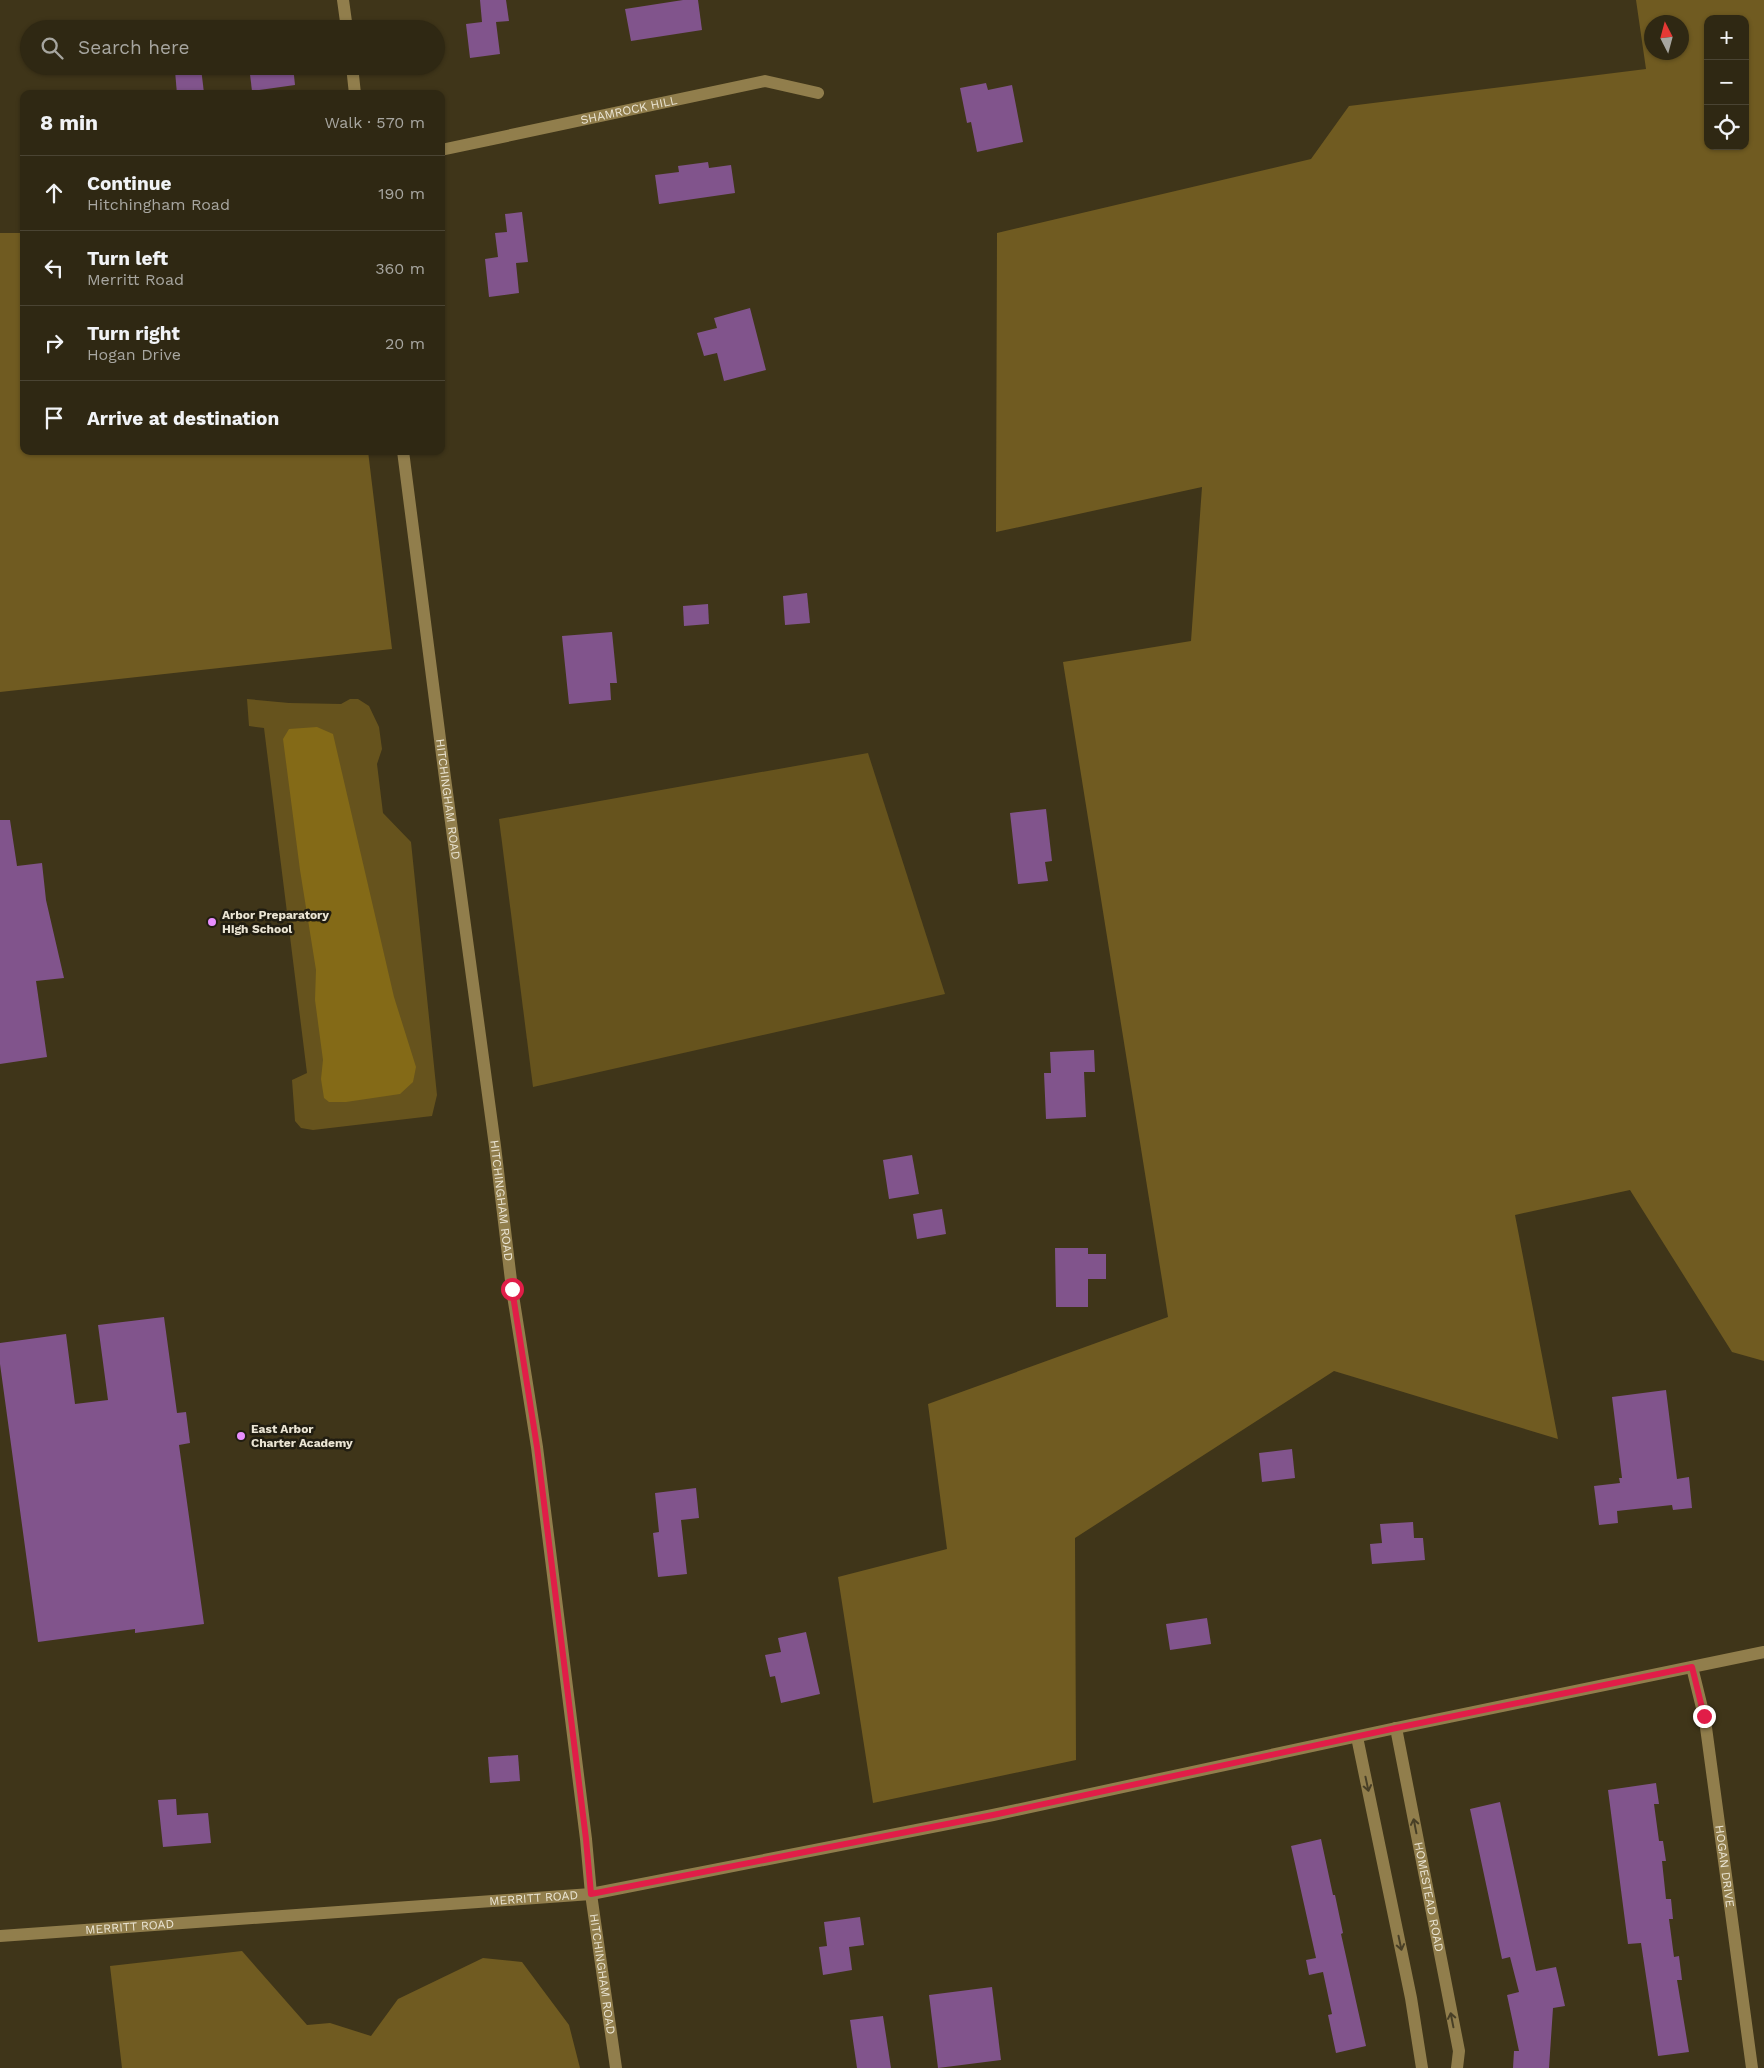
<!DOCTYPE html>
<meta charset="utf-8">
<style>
:root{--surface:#2f2813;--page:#37301c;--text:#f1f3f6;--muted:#a7a6a0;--line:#4a4433}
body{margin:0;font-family:"Work Sans",sans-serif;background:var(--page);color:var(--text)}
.controls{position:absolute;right:15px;top:15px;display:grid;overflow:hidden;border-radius:10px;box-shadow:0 1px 4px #0004}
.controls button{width:45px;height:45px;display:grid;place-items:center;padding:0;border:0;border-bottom:1px solid var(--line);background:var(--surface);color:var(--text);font:25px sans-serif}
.compass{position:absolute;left:1644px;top:15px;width:45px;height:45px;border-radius:50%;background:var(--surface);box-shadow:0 1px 4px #0004;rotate:354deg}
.stop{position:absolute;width:15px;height:15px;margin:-11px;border:4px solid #e11d48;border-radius:50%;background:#fff}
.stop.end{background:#e11d48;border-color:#fff;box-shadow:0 1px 5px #0008}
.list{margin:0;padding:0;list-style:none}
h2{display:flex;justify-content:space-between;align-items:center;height:65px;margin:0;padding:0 20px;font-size:21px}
h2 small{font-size:16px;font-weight:400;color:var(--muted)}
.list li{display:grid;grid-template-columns:32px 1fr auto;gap:15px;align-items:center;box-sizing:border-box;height:75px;padding:0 20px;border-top:1px solid var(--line)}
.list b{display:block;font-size:19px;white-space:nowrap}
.list p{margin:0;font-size:16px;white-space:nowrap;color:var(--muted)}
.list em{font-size:16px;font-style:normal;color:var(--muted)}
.icon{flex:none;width:28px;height:28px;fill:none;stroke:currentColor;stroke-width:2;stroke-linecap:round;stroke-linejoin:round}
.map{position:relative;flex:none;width:1764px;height:2068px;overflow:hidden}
.search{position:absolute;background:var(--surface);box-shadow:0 1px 4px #0004;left:20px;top:20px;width:425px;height:55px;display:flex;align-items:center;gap:12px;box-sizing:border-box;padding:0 18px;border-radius:28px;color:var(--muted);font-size:19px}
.panel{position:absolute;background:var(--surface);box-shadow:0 1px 4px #0004;left:20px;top:90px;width:425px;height:365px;border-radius:10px}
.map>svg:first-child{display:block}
</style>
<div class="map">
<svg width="1764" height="2068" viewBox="0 0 1764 2068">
<rect width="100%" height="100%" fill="#3f3519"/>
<g fill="#66531d">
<path d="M 247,699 L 289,703 L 341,704 L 350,699 L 358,699 L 369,706 L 379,727 L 382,749 L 377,764 L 383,813 L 411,842 L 437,1095 L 432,1116 L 313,1130 L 301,1128 L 295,1121 L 292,1080 L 307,1073 L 264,728 L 249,726 Z"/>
<path d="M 868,753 L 945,994 L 533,1087 L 499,819 Z"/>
</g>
<g fill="#705b21" fill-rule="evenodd">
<path d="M 1636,0 L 1764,0 L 1764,1361 L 1732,1352 L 1630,1190 L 1515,1215 L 1558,1439 L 1334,1371 L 1075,1538 L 1076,1760 L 873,1803 L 838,1577 L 947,1549 L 928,1404 L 1168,1317 L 1063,662 L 1191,641 L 1202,487 L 996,532 L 997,233 L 1311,159 L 1349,106 L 1646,69 ZM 1708,19 L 1745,19 L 1745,146 L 1708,146 ZM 1682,22 L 1682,52 L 1652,52 L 1652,22 Z"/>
<path d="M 0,233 L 24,233 L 24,451 L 368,451 L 392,649 L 0,692 Z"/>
<path d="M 242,1951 L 307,2025 L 330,2023 L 371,2036 L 398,1999 L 483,1958 L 522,1962 L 569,2025 L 580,2068 L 122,2068 L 110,1966 Z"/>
</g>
<path fill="#846a17" d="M 317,727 L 333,734 L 394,997 L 416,1067 L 413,1082 L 400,1094 L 346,1102 L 329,1102 L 324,1098 L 321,1079 L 323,1060 L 315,1000 L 316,970 L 300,870 L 283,739 L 289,729 Z"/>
<g fill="#81548c">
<path d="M 480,0 L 506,0 L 509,21 L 496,22 L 500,54 L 470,58 L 466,24 L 482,22 Z"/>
<path d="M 683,0 L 698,0 L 702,30 L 631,41 L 625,9 Z"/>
<path d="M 249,66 L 293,66 L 295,85 L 252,91 Z"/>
<path d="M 201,68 L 204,93 L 177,94 L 175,71 Z"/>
<path d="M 986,83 L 988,90 L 1012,85 L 1023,142 L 977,152 L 971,122 L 967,123 L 960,88 Z"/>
<path d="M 708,162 L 709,168 L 731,165 L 735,193 L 659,204 L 655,175 L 679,172 L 678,166 Z"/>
<path d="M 522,212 L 528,262 L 516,263 L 519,293 L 489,297 L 485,259 L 498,257 L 495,233 L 507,232 L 505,214 Z"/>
<path d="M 750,308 L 766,370 L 724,381 L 717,353 L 704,356 L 697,333 L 717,328 L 714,318 Z"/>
<path d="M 807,593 L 810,623 L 785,625 L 783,596 Z"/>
<path d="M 708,604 L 709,624 L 684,626 L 683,606 Z"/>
<path d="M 612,632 L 617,683 L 610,683 L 611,700 L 569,704 L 562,636 Z"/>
<path d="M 1046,809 L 1052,861 L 1045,862 L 1048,881 L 1018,884 L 1010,813 Z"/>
<path d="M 0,820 L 10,820 L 17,866 L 42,863 L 46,900 L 64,978 L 36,981 L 47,1057 L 0,1064 Z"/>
<path d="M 1094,1050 L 1095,1072 L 1084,1072 L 1086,1117 L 1046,1119 L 1044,1073 L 1051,1073 L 1050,1052 Z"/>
<path d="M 912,1155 L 919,1194 L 889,1199 L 883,1160 Z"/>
<path d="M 942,1209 L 946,1234 L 917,1239 L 913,1214 Z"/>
<path d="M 1055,1248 L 1088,1248 L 1088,1254 L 1106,1254 L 1106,1279 L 1088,1279 L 1088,1307 L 1056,1307 Z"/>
<path d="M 164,1317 L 177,1413 L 186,1412 L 190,1443 L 179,1445 L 204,1624 L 135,1633 L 135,1629 L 38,1642 L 0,1364 L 0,1343 L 66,1334 L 75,1404 L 108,1400 L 98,1325 Z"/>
<path d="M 1666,1390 L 1677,1479 L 1689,1477 L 1692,1508 L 1673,1510 L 1672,1505 L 1617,1511 L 1618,1523 L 1599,1525 L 1594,1486 L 1620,1483 L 1619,1478 L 1622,1478 L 1612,1397 Z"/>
<path d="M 1292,1449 L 1295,1478 L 1262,1482 L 1259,1453 Z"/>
<path d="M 696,1488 L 699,1518 L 681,1520 L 687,1574 L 658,1577 L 653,1533 L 659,1532 L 655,1493 Z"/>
<path d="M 1413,1522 L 1414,1538 L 1423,1538 L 1425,1560 L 1372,1564 L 1370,1544 L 1382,1543 L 1380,1524 Z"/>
<path d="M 1207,1618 L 1211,1644 L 1170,1650 L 1166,1624 Z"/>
<path d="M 806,1632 L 820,1694 L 781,1703 L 775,1676 L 770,1677 L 765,1655 L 781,1652 L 778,1638 Z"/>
<path d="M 518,1755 L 520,1781 L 490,1783 L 488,1757 Z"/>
<path d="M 1656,1783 L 1659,1804 L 1654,1804 L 1659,1841 L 1663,1841 L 1666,1861 L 1662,1861 L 1666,1899 L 1671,1899 L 1673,1919 L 1669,1919 L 1674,1957 L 1679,1956 L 1682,1980 L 1677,1980 L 1689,2052 L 1658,2056 L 1641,1943 L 1628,1944 L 1608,1790 Z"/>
<path d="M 176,1799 L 177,1815 L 208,1813 L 211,1843 L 163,1847 L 158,1800 Z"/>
<path d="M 1500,1802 L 1536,1971 L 1556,1967 L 1565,2006 L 1553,2008 L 1549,2068 L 1513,2068 L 1514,2051 L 1519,2051 L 1507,1995 L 1519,1992 L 1510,1957 L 1502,1959 L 1470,1809 Z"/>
<path d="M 1321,1839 L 1333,1895 L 1335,1895 L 1343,1933 L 1341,1934 L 1366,2046 L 1336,2053 L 1328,2015 L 1332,2014 L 1323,1972 L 1309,1975 L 1306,1960 L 1316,1958 L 1291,1846 Z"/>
<path d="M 860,1917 L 864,1945 L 849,1947 L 852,1970 L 823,1975 L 819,1947 L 827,1946 L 824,1922 Z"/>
<path d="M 992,1987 L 1001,2060 L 938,2068 L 929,1995 Z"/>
<path d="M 883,2016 L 891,2068 L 857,2068 L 850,2020 Z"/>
</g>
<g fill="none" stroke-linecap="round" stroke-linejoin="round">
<g stroke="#917e4c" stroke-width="12">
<path d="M 343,0 L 347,29"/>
<path d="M 352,66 L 355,94"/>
<path id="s1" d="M 441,150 L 765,81 L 818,93"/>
<path id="s2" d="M 403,451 L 445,778 L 495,1146 L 512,1289 L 537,1447 L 586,1839 L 591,1894 L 616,2068"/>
<path id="s3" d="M 1692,1667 L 1705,1720 L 1752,2068"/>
<path id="s4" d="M 1396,1728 L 1459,2051 L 1457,2068"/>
<path d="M 1357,1737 L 1411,1998 L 1422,2068"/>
<path id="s5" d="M 0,1936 L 591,1894 L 993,1815 L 1396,1728 L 1764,1652"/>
</g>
</g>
<defs><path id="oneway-shaft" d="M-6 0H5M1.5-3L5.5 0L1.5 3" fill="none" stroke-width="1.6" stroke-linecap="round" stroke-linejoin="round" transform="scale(1.25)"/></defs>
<g stroke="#483f26">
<use href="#oneway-shaft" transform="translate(1367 1784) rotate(78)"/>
<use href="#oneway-shaft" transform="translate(1415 1826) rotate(-101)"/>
<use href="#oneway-shaft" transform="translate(1400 1943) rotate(78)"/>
<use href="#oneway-shaft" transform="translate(1452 2020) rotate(-101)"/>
</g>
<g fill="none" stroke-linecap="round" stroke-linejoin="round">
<path stroke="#e11d48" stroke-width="6" d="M 512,1289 L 537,1447 L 586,1839 L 591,1894 L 993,1815 L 1396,1728 L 1692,1667 L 1704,1716"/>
</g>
<g fill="#e98efe" stroke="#211d11" stroke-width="2">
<circle cx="212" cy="922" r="5"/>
<circle cx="241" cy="1436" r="5"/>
</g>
<g text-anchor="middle" stroke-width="5" stroke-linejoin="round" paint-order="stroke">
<g font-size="12" fill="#ebe5d4" stroke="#211d11">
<text dy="4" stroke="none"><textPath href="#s1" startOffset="192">SHAMROCK HILL</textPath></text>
<text dy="4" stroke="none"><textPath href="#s2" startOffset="351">HITCHINGHAM ROAD</textPath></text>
<text dy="4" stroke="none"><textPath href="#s2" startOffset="756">HITCHINGHAM ROAD</textPath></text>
<text dy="4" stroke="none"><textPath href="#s3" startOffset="202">HOGAN DRIVE</textPath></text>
<text dy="4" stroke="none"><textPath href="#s5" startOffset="535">MERRITT ROAD</textPath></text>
<text dy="4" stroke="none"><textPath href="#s4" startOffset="172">HOMESTEAD ROAD</textPath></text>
<text dy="4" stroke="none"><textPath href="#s5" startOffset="130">MERRITT ROAD</textPath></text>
<text dy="4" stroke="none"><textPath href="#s2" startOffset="1536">HITCHINGHAM ROAD</textPath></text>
</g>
<g font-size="12" font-weight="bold" fill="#ebe5d4" stroke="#211d11" text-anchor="start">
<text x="222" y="919">Arbor Preparatory<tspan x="222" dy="14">High School</tspan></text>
<text x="251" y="1433">East Arbor<tspan x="251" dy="14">Charter Academy</tspan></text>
</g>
</g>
</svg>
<div class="controls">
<button>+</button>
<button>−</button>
<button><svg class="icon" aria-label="locate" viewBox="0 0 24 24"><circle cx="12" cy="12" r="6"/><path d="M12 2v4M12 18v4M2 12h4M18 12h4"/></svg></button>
</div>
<svg class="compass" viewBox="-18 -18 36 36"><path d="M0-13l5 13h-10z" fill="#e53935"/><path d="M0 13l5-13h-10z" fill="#a7a6a0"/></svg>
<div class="stop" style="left:512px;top:1289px"></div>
<div class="stop end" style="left:1704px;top:1716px"></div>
<div class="search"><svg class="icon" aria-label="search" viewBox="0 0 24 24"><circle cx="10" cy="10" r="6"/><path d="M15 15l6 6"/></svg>Search here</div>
<section class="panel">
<h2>8 min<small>Walk · 570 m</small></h2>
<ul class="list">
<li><svg class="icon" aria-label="ahead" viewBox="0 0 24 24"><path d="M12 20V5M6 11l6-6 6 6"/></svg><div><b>Continue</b><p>Hitchingham Road</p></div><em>190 m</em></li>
<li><svg class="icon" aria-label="left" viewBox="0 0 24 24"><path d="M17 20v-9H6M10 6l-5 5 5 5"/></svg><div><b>Turn left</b><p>Merritt Road</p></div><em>360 m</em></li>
<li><svg class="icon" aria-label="right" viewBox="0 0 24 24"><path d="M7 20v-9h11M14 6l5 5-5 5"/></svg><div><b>Turn right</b><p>Hogan Drive</p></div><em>20 m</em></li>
<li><svg class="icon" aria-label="arrive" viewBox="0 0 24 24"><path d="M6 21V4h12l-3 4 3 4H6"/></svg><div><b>Arrive at destination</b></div></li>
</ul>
</section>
</div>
